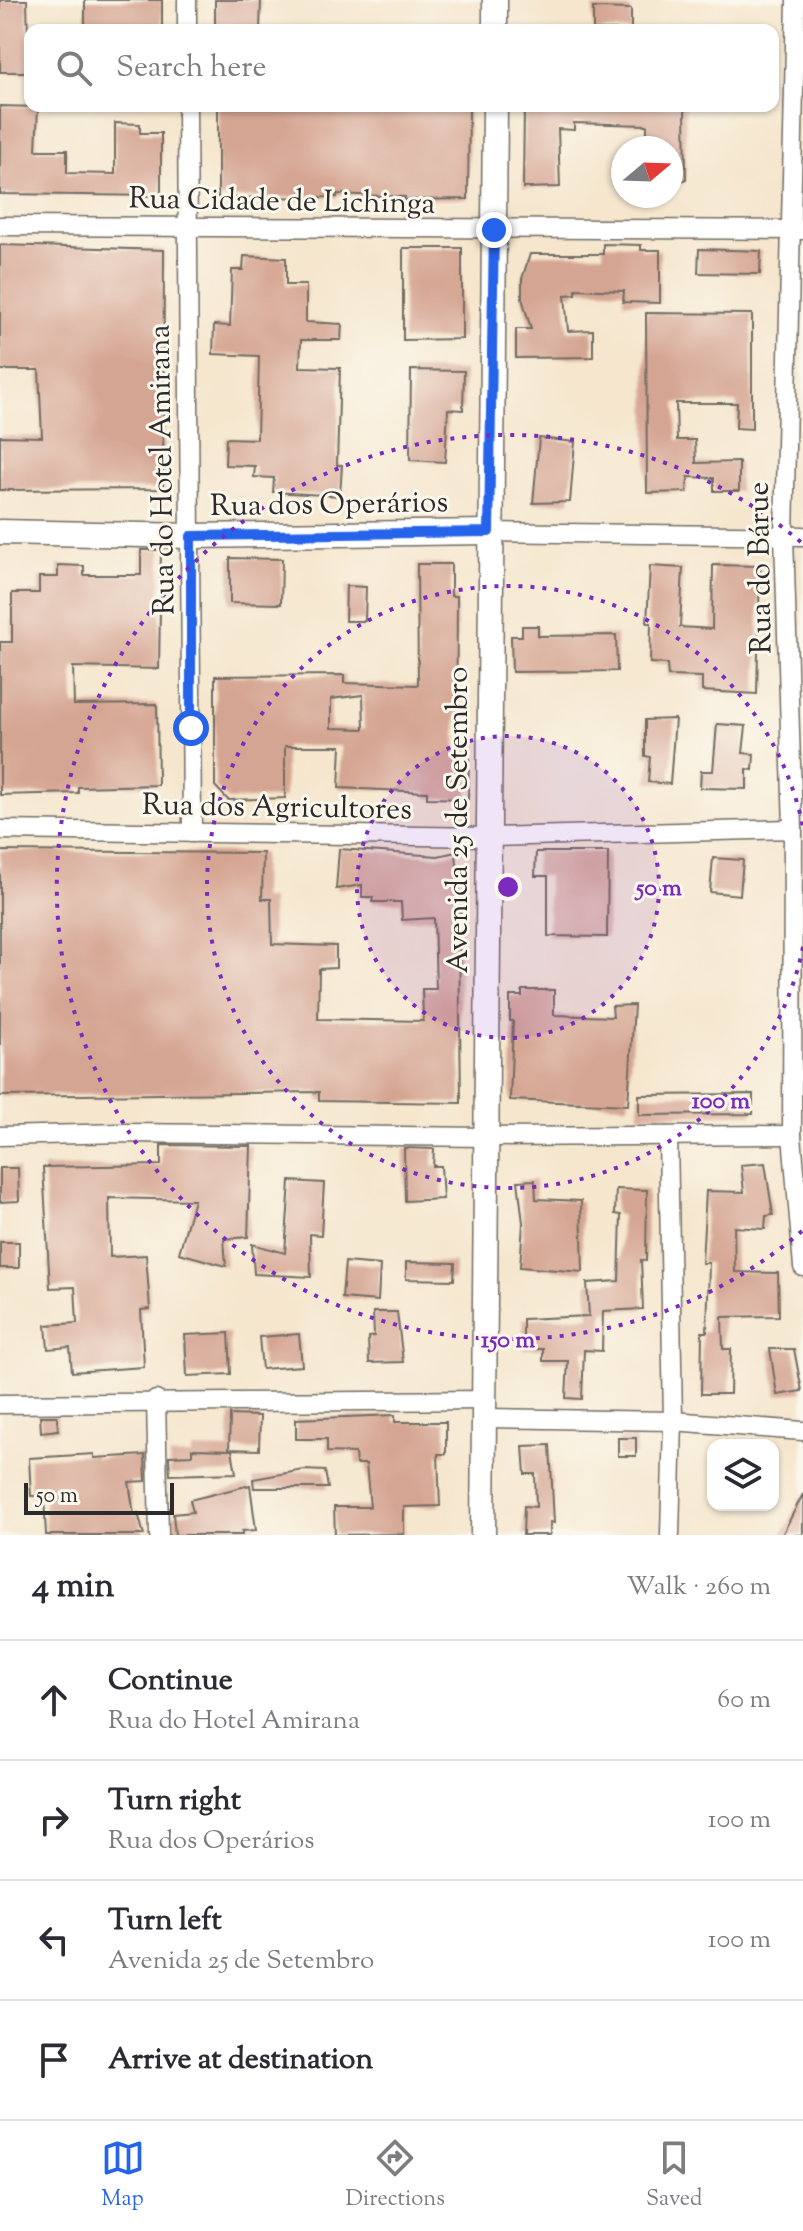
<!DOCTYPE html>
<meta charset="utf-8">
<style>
:root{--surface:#fff;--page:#f2f2f3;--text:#2b2b33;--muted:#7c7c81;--line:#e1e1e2;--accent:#2563eb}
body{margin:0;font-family:"Sorts Mill Goudy",serif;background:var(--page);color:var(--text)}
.controls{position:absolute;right:24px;bottom:24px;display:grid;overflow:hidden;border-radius:16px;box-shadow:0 2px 6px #0004}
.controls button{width:72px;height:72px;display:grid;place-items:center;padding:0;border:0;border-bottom:2px solid var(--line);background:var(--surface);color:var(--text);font:40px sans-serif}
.compass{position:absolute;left:611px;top:136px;width:72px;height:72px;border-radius:50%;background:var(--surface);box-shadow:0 2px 6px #0004;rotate:71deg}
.scale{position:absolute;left:24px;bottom:20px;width:150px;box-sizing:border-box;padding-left:8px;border:4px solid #2b2b2b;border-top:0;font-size:22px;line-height:28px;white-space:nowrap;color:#2b2b2b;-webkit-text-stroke:6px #fbf7ec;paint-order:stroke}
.stop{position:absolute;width:24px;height:24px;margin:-18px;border:6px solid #2563eb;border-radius:50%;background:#fff}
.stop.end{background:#2563eb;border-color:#fff;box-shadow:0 2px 8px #0008}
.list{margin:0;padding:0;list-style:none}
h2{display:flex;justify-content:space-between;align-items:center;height:104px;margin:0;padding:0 32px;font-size:34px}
h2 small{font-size:26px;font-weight:400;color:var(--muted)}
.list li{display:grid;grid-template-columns:52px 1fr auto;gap:24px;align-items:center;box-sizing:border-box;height:120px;padding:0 32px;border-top:2px solid var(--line)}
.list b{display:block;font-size:30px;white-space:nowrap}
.list p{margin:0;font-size:26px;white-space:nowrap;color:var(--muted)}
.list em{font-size:26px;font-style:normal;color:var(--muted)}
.icon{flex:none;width:44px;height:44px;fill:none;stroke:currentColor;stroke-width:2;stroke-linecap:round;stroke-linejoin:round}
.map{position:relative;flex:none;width:803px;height:1535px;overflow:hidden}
.search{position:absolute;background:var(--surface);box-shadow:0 2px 6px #0004;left:24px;right:24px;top:24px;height:88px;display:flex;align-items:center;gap:20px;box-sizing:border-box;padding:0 28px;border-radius:16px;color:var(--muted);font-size:30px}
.sheet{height:584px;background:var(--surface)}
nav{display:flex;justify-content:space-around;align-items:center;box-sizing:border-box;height:112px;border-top:2px solid var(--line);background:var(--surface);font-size:22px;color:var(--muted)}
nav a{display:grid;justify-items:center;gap:4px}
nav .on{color:var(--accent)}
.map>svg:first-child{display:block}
</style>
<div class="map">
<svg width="803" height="1535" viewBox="0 0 803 1535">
<rect width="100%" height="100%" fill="#fbf7ec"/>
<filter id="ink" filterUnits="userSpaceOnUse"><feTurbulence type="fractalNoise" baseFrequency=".0125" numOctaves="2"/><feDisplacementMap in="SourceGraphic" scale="16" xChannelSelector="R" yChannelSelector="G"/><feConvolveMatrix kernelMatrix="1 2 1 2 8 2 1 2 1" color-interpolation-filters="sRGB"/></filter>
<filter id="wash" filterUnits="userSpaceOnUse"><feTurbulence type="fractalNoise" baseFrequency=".006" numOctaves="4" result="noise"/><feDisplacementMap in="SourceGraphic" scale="32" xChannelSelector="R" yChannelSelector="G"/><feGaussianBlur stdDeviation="1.8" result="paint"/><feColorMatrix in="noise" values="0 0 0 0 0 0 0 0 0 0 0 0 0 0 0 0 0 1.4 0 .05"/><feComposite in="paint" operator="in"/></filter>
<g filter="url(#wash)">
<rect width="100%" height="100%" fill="#f5e6cd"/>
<g id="blocks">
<g fill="#d5a593" fill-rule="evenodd">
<path d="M 0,0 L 27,0 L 29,72 L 0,72 Z"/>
<rect x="85" y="0" width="77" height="30"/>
<path d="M 215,0 L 261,0 L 260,30 L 215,30 Z"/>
<path d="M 593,8 L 631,9 L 631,30 L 593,30 Z"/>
<path d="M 0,106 L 38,107 L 36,150 L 67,150 L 67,173 L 115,174 L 115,123 L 140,124 L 140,133 L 161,133 L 161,196 L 0,194 Z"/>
<path d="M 218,106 L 469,106 L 468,199 L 405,200 L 405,197 L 337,194 L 337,197 L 218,198 Z"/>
<path d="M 524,106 L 685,106 L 686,180 L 671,181 L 671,148 L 664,148 L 664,135 L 647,135 L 647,125 L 574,123 L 574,130 L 558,129 L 560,187 L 523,188 Z"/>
<path d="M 603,244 L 641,245 L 641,250 L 660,250 L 660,303 L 623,302 L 624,291 L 576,289 L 576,294 L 565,295 L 568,331 L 593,330 L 593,357 L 516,358 L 516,329 L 531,329 L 522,298 L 522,279 L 530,254 L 603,254 Z"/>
<path d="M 0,245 L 164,250 L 163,489 L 0,490 L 0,436 L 42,437 L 39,370 L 0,370 Z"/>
<path d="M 403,248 L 462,248 L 462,339 L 403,340 Z"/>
<path d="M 699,249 L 761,251 L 760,274 L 698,273 Z"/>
<path d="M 244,256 L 286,258 L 286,285 L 306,285 L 306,322 L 342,324 L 341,340 L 301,340 L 300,367 L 340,368 L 337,465 L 342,465 L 340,496 L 273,492 L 274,478 L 254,477 L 255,466 L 225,465 L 226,438 L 257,439 L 259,356 L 213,354 L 214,325 L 230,326 L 232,270 L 243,270 Z"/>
<path d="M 646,313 L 752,314 L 752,429 L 736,428 L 737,403 L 676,403 L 677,440 L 695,440 L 696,463 L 739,462 L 739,491 L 714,491 L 714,478 L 688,477 L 687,492 L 647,493 Z"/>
<path d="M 411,370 L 464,371 L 463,410 L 448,409 L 445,462 L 410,460 Z"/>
<path d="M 539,438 L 575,442 L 570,502 L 533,503 Z"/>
<path d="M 141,550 L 161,550 L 159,669 L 73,667 L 74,705 L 157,704 L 158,785 L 78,787 L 78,793 L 0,795 L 0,642 L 12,642 L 12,593 L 39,593 L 39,577 L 58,577 L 58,565 L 84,566 L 84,575 L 141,575 Z"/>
<path d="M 230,558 L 282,559 L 281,604 L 230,603 Z"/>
<path d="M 417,564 L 451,564 L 451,596 L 457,596 L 456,758 L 469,759 L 468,799 L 427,798 L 427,792 L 339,788 L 341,746 L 285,746 L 285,798 L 228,800 L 215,786 L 215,676 L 344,675 L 344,683 L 418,685 ZM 363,695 L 364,729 L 331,728 L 331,699 Z"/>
<path d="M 713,565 L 760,566 L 757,694 L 702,691 L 702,677 L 668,676 L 667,664 L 650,663 L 651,623 L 647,623 L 650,566 L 683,568 L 680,627 L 712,629 Z"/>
<path d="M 346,586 L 366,587 L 365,621 L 345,621 Z"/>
<path d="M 522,626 L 538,626 L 538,636 L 616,635 L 617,671 L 512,672 L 511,636 L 522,636 Z"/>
<path d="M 675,719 L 670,784 L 648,782 L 650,757 L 645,756 L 645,720 Z"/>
<path d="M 717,724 L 746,726 L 743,753 L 754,754 L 753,770 L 747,769 L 747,789 L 700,788 L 701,771 L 713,771 Z"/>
<path d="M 339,849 L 438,856 L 456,852 L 462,931 L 459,931 L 461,1103 L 319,1101 L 319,1092 L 0,1096 L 0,851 L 263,853 L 262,899 L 271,899 L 272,944 L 336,946 L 336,968 L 319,969 L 318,1019 L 423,1021 L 422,989 L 436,989 L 434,918 L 402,920 L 401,902 L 372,902 L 373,897 L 362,897 L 362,885 L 336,889 Z"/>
<path d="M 536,852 L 608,852 L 607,937 L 548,936 L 548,876 L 535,876 Z"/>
<path d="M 713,858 L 743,860 L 740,895 L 710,892 Z"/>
<path d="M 522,990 L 554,990 L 554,1015 L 613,1017 L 612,1006 L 634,1005 L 628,1105 L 510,1100 L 513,1021 L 510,1021 L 510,996 L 522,996 Z"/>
<path d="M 753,1094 L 753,1114 L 639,1115 L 639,1095 Z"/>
<path d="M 161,1145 L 251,1146 L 248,1237 L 224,1239 L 226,1266 L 179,1253 L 194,1200 L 109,1198 L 110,1257 L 146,1255 L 150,1309 L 141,1310 L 144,1367 L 72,1372 L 70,1347 L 48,1349 L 46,1325 L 77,1323 L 75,1287 L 50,1288 L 43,1167 L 161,1165 Z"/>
<path d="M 404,1148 L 434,1149 L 433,1166 L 441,1166 L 443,1199 L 405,1201 Z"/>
<path d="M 765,1163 L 773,1215 L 766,1216 L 765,1229 L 734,1227 L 735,1272 L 778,1273 L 779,1316 L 722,1317 L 723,1349 L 731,1349 L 730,1394 L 701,1394 L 702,1332 L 707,1332 L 709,1263 L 702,1263 L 706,1191 L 744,1192 L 741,1165 Z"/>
<path d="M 0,1168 L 18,1168 L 19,1201 L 0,1202 Z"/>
<path d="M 535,1180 L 536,1199 L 581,1201 L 583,1272 L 520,1267 L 523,1223 L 518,1181 Z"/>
<path d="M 290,1181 L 324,1183 L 321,1235 L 310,1234 L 311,1277 L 254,1274 L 252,1244 L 285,1253 Z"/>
<path d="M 616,1189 L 647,1190 L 646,1261 L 641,1260 L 643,1309 L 603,1311 L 602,1351 L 584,1350 L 582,1399 L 566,1398 L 568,1361 L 543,1361 L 543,1349 L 523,1349 L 523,1319 L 589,1316 L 587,1283 L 619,1281 L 621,1215 L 615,1214 Z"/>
<rect x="0" y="1242" width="19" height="26"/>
<path d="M 345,1262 L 380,1265 L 378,1301 L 342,1298 Z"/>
<path d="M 406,1262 L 455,1263 L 454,1280 L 406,1279 Z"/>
<path d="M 373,1312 L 397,1312 L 403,1362 L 369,1363 L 368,1337 L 374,1336 Z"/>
<path d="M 229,1333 L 231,1374 L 187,1376 L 185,1335 Z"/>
<path d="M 299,1334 L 302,1366 L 262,1369 L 259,1337 Z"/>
<path d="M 770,1349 L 794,1349 L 802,1391 L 777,1395 Z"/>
<path d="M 230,1415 L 260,1416 L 259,1450 L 229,1449 Z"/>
<path d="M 395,1415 L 395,1422 L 446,1422 L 446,1454 L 438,1454 L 440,1506 L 404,1507 L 404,1534 L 335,1535 L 334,1507 L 370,1507 L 366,1464 L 356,1464 L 355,1453 L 327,1452 L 327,1439 L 296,1439 L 296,1419 Z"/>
<path d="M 40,1416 L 57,1416 L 58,1430 L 41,1432 Z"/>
<rect x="618" y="1438" width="18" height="18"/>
<path d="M 550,1445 L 554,1523 L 550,1522 L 550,1535 L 523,1535 L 524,1506 L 536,1507 L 535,1474 L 525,1474 L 523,1446 Z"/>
<path d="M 192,1449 L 232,1450 L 236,1473 L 170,1475 L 169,1456 L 192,1455 Z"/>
<path d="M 94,1454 L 94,1458 L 145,1455 L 146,1481 L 129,1482 L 134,1515 L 138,1513 L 144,1535 L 46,1535 L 44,1496 L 31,1496 L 29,1458 Z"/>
<path d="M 304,1470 L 325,1471 L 328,1488 L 254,1488 L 253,1479 Z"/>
<path d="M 250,1485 L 256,1530 L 242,1531 L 242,1535 L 175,1535 L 173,1514 L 193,1512 L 190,1500 Z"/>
<path d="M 803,1494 L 803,1535 L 782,1535 Z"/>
</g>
</g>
</g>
<g filter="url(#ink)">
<use href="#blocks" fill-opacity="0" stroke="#726c64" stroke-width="2"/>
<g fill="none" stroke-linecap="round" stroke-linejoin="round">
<g stroke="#726c64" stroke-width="21">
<g id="street">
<path d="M 796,0 L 784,536 L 793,829 L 792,1135 L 803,1267"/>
<path d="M 187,30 L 187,0"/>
<path d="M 187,106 L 192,833"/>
<path d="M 0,226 L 803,230"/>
<path d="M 489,532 L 803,536"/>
<path d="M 0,830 L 490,837 L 793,829"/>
<path d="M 0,1136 L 123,1133 L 487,1137 L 792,1135"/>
<path d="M 668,1136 L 673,1421 L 670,1535"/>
<path d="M 156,1400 L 159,1535"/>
<path d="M 0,1404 L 485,1400"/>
<path d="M 485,1418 L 673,1421 L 803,1431"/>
</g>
</g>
<g stroke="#726c64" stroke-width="27">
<g id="secondary">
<path d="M 495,30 L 495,0"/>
<path d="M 0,532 L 191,536 L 489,532"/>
<path d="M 483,1535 L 495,106"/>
</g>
</g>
<use href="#street" stroke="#fff" stroke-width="18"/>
<use href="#secondary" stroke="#fff" stroke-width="24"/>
</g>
</g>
<g fill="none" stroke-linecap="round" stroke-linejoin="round" filter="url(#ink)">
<path stroke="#2563eb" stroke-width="10" d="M 191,728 L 191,536 L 489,532 L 494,230"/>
</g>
<circle cx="508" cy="887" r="151" fill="#7b2cbf" fill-opacity=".12"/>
<g fill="none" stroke="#7b2cbf" stroke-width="4" stroke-dasharray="4 8">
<circle cx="508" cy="887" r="151"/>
<path d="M803 947A301 301 0 1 1 803 827"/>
<path d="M802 1231A452 452 0 1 1 802 543"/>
</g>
<g text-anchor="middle" stroke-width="6" stroke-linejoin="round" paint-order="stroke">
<g font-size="30" fill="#2b2b2b" stroke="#fbf7ec">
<text transform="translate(282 200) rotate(1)" y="10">Rua Cidade de Lichinga</text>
<text transform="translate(161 470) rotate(-91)" y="10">Rua do Hotel Amirana</text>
<text transform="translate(329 503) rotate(-1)" y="10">Rua dos Operários</text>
<text transform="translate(759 568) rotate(-91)" y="10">Rua do Bárue</text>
<text transform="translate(277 806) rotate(1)" y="10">Rua dos Agricultores</text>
<text transform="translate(457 820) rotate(-90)" y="10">Avenida 25 de Setembro</text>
</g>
</g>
<circle cx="508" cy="887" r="12" fill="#7b2cbf" stroke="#fbf7ec" stroke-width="4"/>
<g font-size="24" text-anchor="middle" font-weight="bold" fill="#7b2cbf" stroke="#fbf7ec" stroke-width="6" stroke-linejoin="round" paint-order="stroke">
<text x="659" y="895">50 m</text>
<text x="721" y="1108">100 m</text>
<text x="508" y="1347">150 m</text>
</g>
</svg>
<div class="controls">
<button><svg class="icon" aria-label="layers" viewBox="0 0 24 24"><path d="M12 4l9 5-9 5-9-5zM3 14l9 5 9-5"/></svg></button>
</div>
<svg class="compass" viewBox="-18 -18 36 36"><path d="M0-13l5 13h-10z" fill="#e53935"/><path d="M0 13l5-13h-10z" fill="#7c7c81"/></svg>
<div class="scale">50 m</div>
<div class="stop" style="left:191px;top:728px"></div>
<div class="stop end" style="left:494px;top:230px"></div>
<div class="search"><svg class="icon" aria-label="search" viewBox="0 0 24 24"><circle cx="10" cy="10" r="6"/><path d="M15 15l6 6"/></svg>Search here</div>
</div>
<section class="sheet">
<h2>4 min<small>Walk · 260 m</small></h2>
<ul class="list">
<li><svg class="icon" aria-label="ahead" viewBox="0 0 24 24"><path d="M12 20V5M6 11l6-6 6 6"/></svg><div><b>Continue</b><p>Rua do Hotel Amirana</p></div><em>60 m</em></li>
<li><svg class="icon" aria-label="right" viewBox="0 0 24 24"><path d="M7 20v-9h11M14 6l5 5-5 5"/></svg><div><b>Turn right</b><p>Rua dos Operários</p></div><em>100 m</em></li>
<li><svg class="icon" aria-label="left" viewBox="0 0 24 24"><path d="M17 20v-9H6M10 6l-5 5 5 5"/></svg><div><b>Turn left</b><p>Avenida 25 de Setembro</p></div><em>100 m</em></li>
<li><svg class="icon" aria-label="arrive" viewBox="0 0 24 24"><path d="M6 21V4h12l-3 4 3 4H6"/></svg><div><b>Arrive at destination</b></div></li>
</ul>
</section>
<nav>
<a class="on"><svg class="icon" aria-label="map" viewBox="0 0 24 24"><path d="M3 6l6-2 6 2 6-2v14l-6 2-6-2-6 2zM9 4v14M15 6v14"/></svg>Map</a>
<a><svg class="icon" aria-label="directions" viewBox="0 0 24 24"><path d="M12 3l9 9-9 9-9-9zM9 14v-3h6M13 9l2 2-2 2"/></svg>Directions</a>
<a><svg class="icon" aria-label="saved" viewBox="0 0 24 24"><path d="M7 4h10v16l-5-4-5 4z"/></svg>Saved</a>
</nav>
